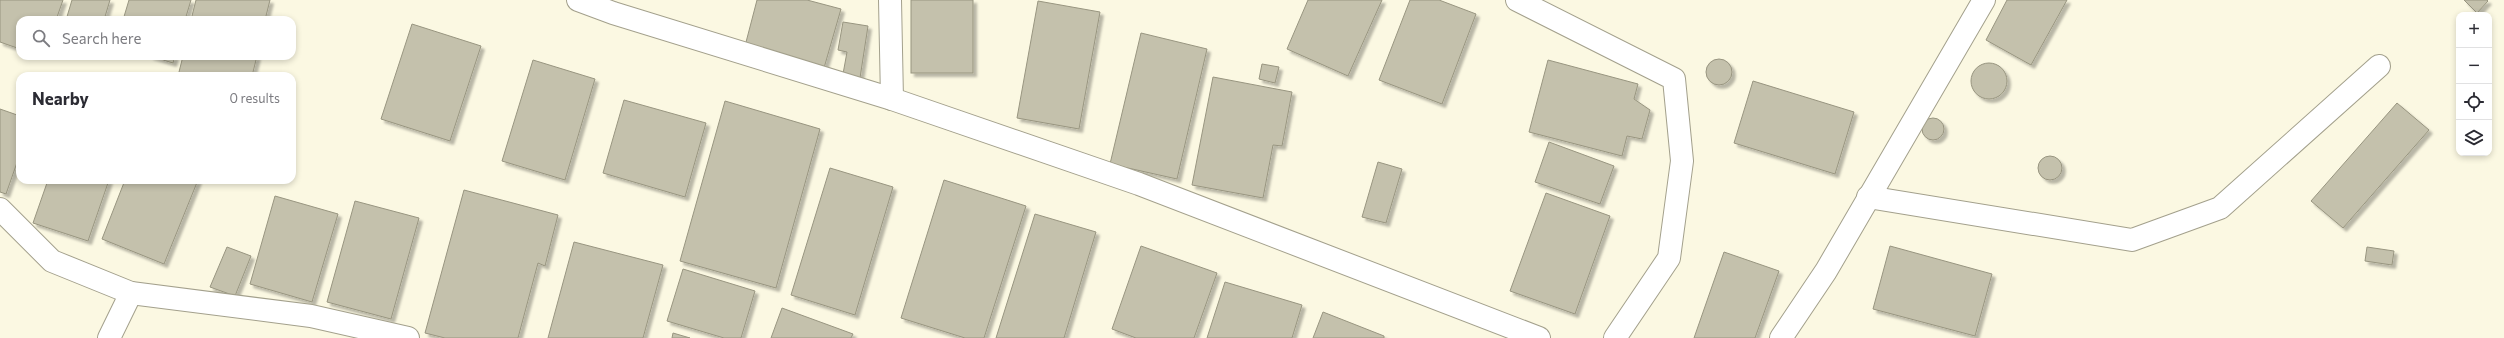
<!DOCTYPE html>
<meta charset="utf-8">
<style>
:root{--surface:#fff;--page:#f2f2f3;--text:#2b2b33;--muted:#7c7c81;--line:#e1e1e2}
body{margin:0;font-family:Commissioner,sans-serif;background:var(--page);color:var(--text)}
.controls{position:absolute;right:12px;top:12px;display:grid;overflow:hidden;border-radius:8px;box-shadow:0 2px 6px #0003}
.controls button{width:36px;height:36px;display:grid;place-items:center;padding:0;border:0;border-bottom:1px solid var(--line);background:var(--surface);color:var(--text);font:20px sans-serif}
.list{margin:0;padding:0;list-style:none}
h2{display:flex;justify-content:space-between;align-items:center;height:52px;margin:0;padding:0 16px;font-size:17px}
h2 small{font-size:13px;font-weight:400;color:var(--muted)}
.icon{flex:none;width:22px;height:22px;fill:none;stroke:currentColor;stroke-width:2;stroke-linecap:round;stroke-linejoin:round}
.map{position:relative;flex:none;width:2504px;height:338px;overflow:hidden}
.search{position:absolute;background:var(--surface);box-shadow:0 2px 6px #0003;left:16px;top:16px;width:280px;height:44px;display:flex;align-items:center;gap:10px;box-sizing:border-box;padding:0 14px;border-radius:12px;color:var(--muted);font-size:15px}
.panel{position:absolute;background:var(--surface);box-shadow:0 2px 6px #0003;left:16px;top:72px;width:280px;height:112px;border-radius:12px}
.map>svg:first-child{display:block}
</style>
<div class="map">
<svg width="2504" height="338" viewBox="0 0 2504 338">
<defs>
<filter id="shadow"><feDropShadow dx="3.5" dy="3.5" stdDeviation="1" flood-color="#0004"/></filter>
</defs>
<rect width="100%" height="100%" fill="#fbf8e2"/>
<g fill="#c4c1ac" stroke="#989580" filter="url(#shadow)">
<path d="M 0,0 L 63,0 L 56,20 L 20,20 L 20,49 L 0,42 Z"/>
<path d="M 72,0 L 110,0 L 104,20 L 66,20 Z"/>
<path d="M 129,0 L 191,0 L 185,20 L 123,20 Z"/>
<path d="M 196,0 L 270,0 L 265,20 L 191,20 Z"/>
<path d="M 757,0 L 807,0 L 841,9 L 824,68 L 745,46 Z"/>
<rect x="911" y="0" width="62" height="73"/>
<path d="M 1308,0 L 1382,0 L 1348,76 L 1287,49 Z"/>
<path d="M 1410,0 L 1439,0 L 1476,14 L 1442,104 L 1379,80 Z"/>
<path d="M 2007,0 L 2067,0 L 2031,65 L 1986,40 Z"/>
<path d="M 2464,0 L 2487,0 L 2488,1 L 2477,13 Z"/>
<path d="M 1038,1 L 1100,12 L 1079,129 L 1017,118 Z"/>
<path d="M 843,22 L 868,26 L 860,78 L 843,74 L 847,52 L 838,50 Z"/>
<path d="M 412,24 L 481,46 L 450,141 L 381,119 Z"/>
<path d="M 1141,33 L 1207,49 L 1177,179 L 1110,164 Z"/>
<path d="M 150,56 L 175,56 L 173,63 Z"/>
<path d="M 183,56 L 257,56 L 252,76 L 178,76 Z"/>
<circle cx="1719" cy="72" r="13"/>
<path d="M 533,60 L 595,79 L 565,180 L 502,161 Z"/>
<path d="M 1548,60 L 1638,84 L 1634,99 L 1650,110 L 1642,139 L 1627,136 L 1622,156 L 1529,132 Z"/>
<circle cx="1989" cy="81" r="18"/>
<path d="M 1262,64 L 1279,67 L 1275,83 L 1259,79 Z"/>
<path d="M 1213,77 L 1292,92 L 1282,146 L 1273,145 L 1263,198 L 1192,185 Z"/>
<path d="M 1753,81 L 1854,112 L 1835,174 L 1734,143 Z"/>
<path d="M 624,100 L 706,123 L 685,197 L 603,173 Z"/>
<path d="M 725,101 L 820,129 L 776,288 L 680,261 Z"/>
<path d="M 2397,103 L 2429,130 L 2343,228 L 2311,201 Z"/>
<path d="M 0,109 L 20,116 L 20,154 L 6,194 L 0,192 Z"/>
<circle cx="1933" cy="129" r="11"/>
<path d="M 1549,142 L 1614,166 L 1600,204 L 1535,182 Z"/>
<circle cx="2050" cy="168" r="12"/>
<path d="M 1378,162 L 1402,169 L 1386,223 L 1362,217 Z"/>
<path d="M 830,168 L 893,187 L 855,315 L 791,295 Z"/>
<path d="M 48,180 L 109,180 L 88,241 L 33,223 Z"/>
<path d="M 125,180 L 198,180 L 164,264 L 102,239 Z"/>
<path d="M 944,180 L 1026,206 L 984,338 L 965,338 L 901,318 Z"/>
<path d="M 464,190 L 558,215 L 545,266 L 538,263 L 518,338 L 445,338 L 425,333 Z"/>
<path d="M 1546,193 L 1610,216 L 1575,314 L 1510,291 Z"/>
<path d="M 275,196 L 338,214 L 312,302 L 250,284 Z"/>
<path d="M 355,201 L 419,218 L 391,319 L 327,302 Z"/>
<path d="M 1035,214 L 1096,232 L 1064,338 L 996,338 Z"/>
<path d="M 574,242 L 663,265 L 643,338 L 548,338 Z"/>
<path d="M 1141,246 L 1217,273 L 1194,338 L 1136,338 L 1112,329 Z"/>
<path d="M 1890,246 L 1992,274 L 1975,336 L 1873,309 Z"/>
<path d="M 227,247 L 251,256 L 235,296 L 210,287 Z"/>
<path d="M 2367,247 L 2394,251 L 2392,265 L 2365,261 Z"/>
<path d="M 1724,252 L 1779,271 L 1755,338 L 1694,338 Z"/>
<path d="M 683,269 L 755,291 L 741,338 L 724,338 L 667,321 Z"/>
<path d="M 1225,282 L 1302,305 L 1292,338 L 1207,338 Z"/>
<path d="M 782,308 L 853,334 L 851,338 L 771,338 Z"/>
<path d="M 1323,312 L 1384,336 L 1384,338 L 1313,338 Z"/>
<path d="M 673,333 L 690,338 L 672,338 Z"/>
</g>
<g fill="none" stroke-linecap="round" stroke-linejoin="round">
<g stroke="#a3a08c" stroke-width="24">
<g id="minor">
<path d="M 578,0 L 613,13 L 892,99 L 1139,184 L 1539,338"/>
<path d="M 890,0 L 892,99"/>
<path d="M 1517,0 L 1674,79 L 1682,161 L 1669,258 L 1615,338"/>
<path d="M 1868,197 L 2132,240 L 2220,208 L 2379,66"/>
<path d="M 0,209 L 52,261 L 131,293 L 311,316 L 408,338"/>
<path d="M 109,338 L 131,293"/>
<path d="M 1781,338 L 1826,271 L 1984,0"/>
</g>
</g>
<use href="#minor" stroke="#fff" stroke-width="22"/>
</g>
</svg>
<div class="controls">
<button>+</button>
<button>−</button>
<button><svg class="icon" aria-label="locate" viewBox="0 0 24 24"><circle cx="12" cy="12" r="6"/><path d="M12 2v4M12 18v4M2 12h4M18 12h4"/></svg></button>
<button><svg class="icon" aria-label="layers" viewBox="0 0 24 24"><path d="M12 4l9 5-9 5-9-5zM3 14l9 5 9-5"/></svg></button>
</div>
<div class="search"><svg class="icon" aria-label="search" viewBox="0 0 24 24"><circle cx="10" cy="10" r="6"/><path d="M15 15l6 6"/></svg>Search here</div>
<section class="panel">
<h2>Nearby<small>0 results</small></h2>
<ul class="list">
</ul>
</section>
</div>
